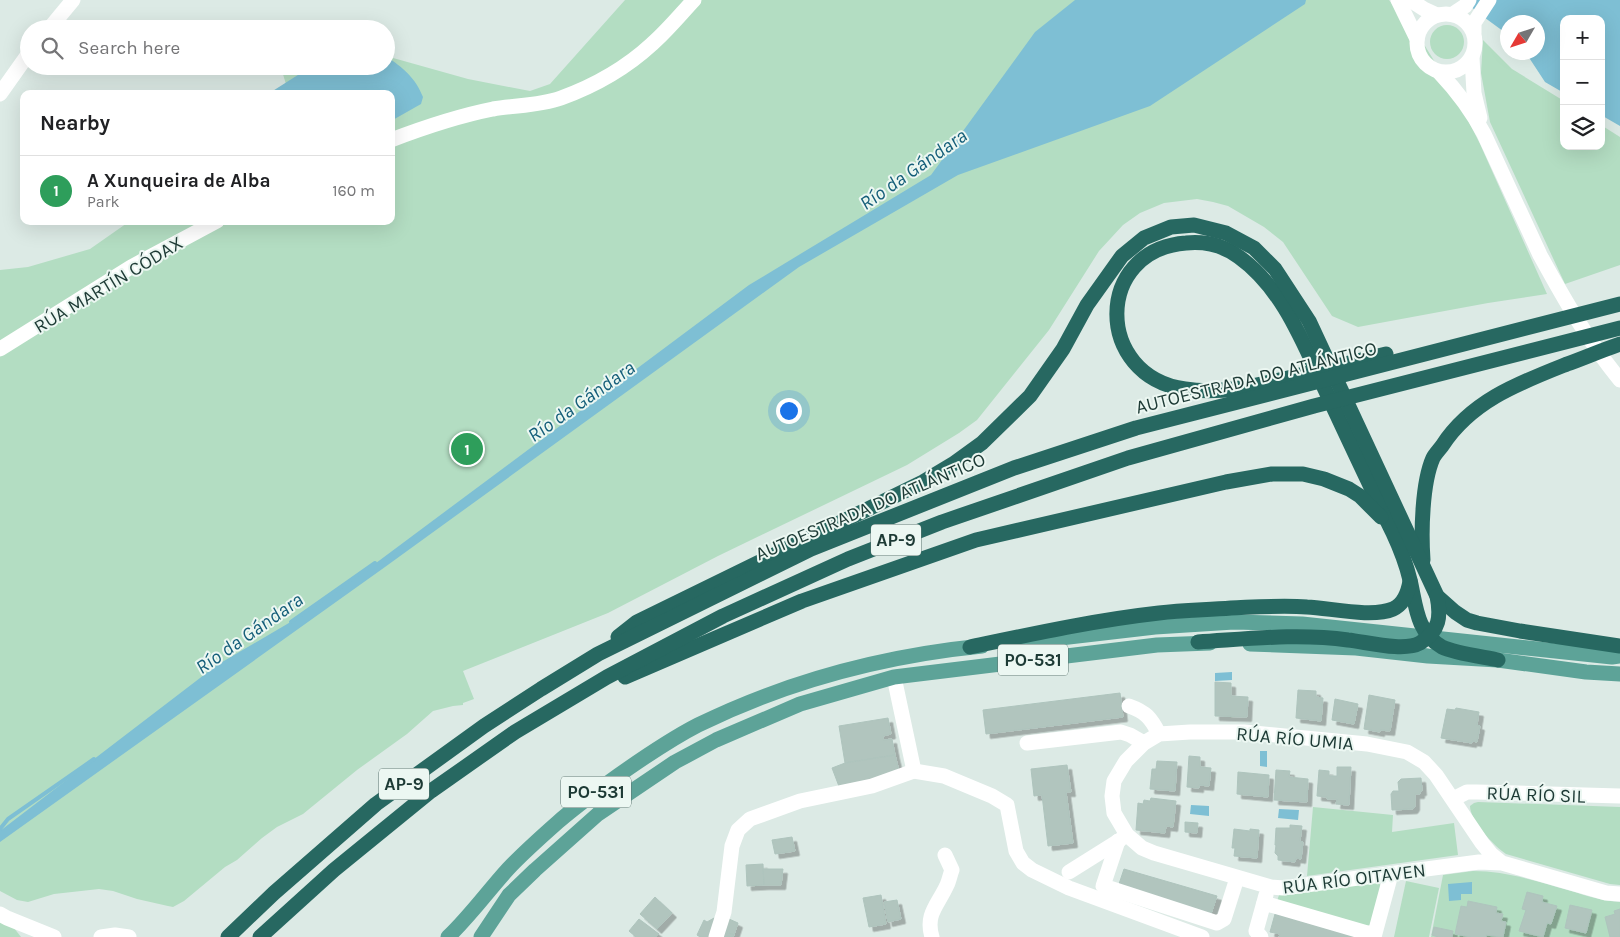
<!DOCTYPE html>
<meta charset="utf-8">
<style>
:root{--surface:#fff;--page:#f2f2f2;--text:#202124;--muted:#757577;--line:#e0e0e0;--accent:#834e34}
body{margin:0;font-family:Karla,sans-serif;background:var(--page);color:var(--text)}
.controls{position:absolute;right:15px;top:15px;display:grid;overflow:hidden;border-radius:10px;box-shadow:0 5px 20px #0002}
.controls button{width:45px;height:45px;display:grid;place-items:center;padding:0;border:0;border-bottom:1px solid var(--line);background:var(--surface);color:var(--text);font:25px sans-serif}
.compass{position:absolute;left:1500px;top:15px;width:45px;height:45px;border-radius:50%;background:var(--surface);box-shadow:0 5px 20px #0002;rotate:231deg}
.you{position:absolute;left:788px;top:410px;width:18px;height:18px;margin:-12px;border:4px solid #fff;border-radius:50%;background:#1a73e8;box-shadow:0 0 0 8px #1a73e833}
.badge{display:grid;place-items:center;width:32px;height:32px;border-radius:50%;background:var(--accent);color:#fff;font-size:16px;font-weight:700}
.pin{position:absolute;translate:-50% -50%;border:2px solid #fff;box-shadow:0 1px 5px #0006}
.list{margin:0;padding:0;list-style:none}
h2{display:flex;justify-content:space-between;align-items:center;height:65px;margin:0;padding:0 20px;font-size:21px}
h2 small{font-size:16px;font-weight:400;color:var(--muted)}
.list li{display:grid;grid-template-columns:32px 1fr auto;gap:15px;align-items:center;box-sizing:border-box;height:70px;padding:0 20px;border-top:1px solid var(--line)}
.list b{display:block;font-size:19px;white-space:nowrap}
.list p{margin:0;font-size:16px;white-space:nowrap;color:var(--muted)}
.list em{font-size:16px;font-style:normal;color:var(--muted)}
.icon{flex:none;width:28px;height:28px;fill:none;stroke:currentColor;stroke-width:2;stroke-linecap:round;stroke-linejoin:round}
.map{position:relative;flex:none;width:1620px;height:937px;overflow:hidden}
.search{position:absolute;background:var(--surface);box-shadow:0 5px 20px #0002;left:20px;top:20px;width:375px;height:55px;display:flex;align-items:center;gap:12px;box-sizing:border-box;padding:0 18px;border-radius:28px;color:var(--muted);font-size:19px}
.panel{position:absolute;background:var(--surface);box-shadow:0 5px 20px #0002;left:20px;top:90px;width:375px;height:135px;border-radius:10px}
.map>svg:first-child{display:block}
</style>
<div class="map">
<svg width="1620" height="937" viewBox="0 0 1620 937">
<defs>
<filter id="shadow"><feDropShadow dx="4.5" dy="4.5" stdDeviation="0" flood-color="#0004"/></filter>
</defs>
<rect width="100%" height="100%" fill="#dceae5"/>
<g fill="#b3ddc2">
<path d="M 625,0 L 1389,0 L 1425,46 L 1457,98 L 1480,144 L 1547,294 L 1488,303 L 1358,327 L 1332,316 L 1283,242 L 1264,227 L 1228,206 L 1213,202 L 1197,199 L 1164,203 L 1140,213 L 1123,225 L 1099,251 L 1049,330 L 977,420 L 959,433 L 907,465 L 718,556 L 608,613 L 463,671 L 474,699 L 463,703 L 463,705 L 453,706 L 433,711 L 407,734 L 357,770 L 303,814 L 277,827 L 262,838 L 237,860 L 225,867 L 184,901 L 173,907 L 168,906 L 137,899 L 113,891 L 99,889 L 54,894 L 28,902 L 17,900 L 0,891 L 0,270 L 28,267 L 90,249 L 130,221 L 391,221 L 391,94 L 289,94 L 282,71 L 291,66 L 386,66 L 386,56 L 468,79 L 530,91 L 550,84 Z"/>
<circle cx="1447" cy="42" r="17"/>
<path d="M 1483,40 L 1512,69 L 1564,101 L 1564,146 L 1601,146 L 1601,125 L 1620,137 L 1620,265 L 1565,284 L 1490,122 L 1481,73 Z"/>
<path d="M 1478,802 L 1620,807 L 1620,885 L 1610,884 L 1506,854 C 1494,846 1470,821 1470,806 L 1474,803 Z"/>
<path d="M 1313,807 L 1393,815 L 1392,832 L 1454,823 L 1458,855 L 1307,876 Z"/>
<path d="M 1473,871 C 1507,871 1539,882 1571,891 C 1587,896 1603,901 1620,902 L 1620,937 L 1431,937 L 1443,875 Z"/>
<path d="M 1406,881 L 1439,888 L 1429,937 L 1394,937 Z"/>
<path d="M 1377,882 L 1382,886 L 1370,925 L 1362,927 L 1277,901 L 1279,895 Z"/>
<path d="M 0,921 L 14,928 L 21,937 L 0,937 Z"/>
</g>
<g fill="#7ebfd4">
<path d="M 1075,0 L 1306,0 L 1305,4 L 1150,106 L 958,175 L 799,267 L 385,567 L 0,842 L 0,831 L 217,665 L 294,620 L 372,566 L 749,285 L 931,175 L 1035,32 Z"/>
<path d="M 1464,0 L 1620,0 L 1620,126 L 1601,115 L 1601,19 L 1564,19 L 1564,93 L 1545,82 L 1526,53 L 1538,52 L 1538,22 L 1508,22 L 1507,34 L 1477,12 Z"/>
<path d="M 386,56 C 403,68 415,77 423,97 L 421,104 L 391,121 L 391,94 L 268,94 L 312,66 L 386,66 Z"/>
<path d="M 1232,672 L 1232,680 L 1215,681 L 1215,673 Z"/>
<path d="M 1260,751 L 1267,751 L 1267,767 L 1260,766 Z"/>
<path d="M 1191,805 L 1209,806 L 1209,816 L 1190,814 Z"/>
<path d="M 1279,809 L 1299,810 L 1298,820 L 1278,818 Z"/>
<path d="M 1472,882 L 1472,894 L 1461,894 L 1461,900 L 1449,901 L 1448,884 Z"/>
</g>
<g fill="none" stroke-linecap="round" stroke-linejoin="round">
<g stroke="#7ebfd4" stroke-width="4">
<path d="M 291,622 L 375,563"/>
<path d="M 0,829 L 8,819 L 94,759"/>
</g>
</g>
<g fill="#b1c5be" stroke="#aec4bd" filter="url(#shadow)">
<path d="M 1215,682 L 1231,683 L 1231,696 L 1248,697 L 1247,717 L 1215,716 Z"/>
<path d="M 1298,690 L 1316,691 L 1316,697 L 1323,698 L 1321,721 L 1296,718 Z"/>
<path d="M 1120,693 L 1123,717 L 986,734 L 983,710 Z"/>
<path d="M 1369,695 L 1395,700 L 1390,731 L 1380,730 L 1380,732 L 1364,729 Z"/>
<path d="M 1335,699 L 1358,704 L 1354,724 L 1332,720 Z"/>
<path d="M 1456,708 L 1479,712 L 1477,725 L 1480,726 L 1477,742 L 1472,741 L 1472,743 L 1441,738 L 1447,709 L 1455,710 Z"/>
<path d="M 888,718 L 891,734 L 883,736 L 883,740 L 892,739 L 895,755 L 845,763 L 839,726 Z"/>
<path d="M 895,755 L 899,771 L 840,789 L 832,768 L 845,763 Z"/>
<path d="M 1189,756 L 1200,757 L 1200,767 L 1211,768 L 1209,786 L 1199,785 L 1199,788 L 1187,787 Z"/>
<path d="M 1157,761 L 1177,762 L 1175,791 L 1150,789 L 1152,769 L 1156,769 Z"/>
<path d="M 1067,765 L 1071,792 L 1066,792 L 1073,843 L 1048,846 L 1042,795 L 1034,796 L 1031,769 Z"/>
<path d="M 1337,767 L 1351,767 L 1349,805 L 1336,804 L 1337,799 L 1327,799 L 1327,797 L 1317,796 L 1319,770 L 1329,771 L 1329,776 L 1337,776 Z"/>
<path d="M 1276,770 L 1290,771 L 1289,777 L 1308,779 L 1307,802 L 1274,800 Z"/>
<path d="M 1238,772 L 1269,775 L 1268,797 L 1237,794 Z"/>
<path d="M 1421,778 L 1422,791 L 1420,791 L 1420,794 L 1415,794 L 1415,806 L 1413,809 L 1392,810 L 1391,794 L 1393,791 L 1399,791 L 1398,782 L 1401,779 Z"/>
<path d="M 1151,798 L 1176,801 L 1173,827 L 1166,826 L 1165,833 L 1136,830 L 1138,803 L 1143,804 L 1144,800 L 1150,801 Z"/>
<path d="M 1185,822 L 1198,823 L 1197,833 L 1185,832 Z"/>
<path d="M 1290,825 L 1302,826 L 1300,841 L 1303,842 L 1301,859 L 1296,858 L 1295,862 L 1278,860 L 1278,856 L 1275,853 L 1276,845 L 1275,845 L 1276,828 L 1290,828 Z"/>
<path d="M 1234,829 L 1250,831 L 1250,829 L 1259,830 L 1257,858 L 1234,856 L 1235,848 L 1232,848 Z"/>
<path d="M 792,837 L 795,851 L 775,854 L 772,840 Z"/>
<path d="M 763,864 L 764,885 L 747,886 L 746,865 Z"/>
<path d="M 763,869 L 783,869 L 781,885 L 764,885 Z"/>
<path d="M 1124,869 L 1217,896 L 1211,914 L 1118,887 Z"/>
<path d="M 1527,892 L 1543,896 L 1542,902 L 1557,906 L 1551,924 L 1547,923 L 1543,937 L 1519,931 L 1526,910 L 1522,909 Z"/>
<path d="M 881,895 L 886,924 L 869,927 L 863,898 Z"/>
<path d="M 655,897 L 672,913 L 657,929 L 640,914 Z"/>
<path d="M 897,900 L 901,919 L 888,922 L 884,902 Z"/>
<path d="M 1468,901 L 1497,907 L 1496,913 L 1503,914 L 1501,921 L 1506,922 L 1503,937 L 1486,935 L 1486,937 L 1471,937 L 1455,934 L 1461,906 L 1467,907 Z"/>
<path d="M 1570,905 L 1592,910 L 1586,933 L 1565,928 Z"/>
<path d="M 1620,909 L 1620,937 L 1610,937 L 1605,917 L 1615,914 L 1614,911 Z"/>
<path d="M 1275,914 L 1357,937 L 1279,937 L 1280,934 L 1270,932 Z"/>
<path d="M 714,918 L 719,921 L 711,937 L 700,937 L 697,935 L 704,920 L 707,922 Z"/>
<path d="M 639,919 L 659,934 L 656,937 L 636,937 L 629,931 Z"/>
<path d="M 729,919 L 738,923 L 734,935 L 724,931 Z"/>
<path d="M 1434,927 L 1453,931 L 1452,937 L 1438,937 L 1432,935 Z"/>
<path d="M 723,931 L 734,935 L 733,937 L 721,937 Z"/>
</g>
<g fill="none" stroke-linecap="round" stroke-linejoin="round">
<g stroke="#fff" stroke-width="15">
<path d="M 49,29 L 73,0"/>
<path d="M 0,94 L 29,53"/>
<path d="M 391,140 C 425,127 458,116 493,109 C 516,105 539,106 561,98 C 594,86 626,68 652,44 C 667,31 680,15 694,0"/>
<path d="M 0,349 L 131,267 L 217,221"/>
<path d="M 1129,706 C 1146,712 1151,718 1159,734"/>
<path d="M 1027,743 L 1121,732 L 1130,735 L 1144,743"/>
<path d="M 914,771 L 944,776 L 992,796 L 1007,805 L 1016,851 L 1023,863 L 1032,870 L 1069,888 L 1202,937"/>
<path d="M 1453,799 L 1467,792 L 1477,792 L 1620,796"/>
<path d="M 1118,841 L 1103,886 L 1217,923 L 1224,919 L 1237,878"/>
<path d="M 1502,863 L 1491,854 L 1482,843 L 1436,775 L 1424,762 L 1407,752 L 1367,744 L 1244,732 L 1190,732 L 1159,734 L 1144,743 L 1126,761 L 1114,781 L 1112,796 L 1114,813 L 1127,835 L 1142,848 L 1154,853 L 1271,887 L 1283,888 L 1479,862 L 1502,863 L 1606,893 L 1620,894"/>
<path d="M 1069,872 L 1120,840"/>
<path d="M 1264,903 L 1374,935"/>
<path d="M 0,914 L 7,918 L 54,937"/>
<path d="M 101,937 L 115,935 L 129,937"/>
<path d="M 716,937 L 724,912 L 732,846 L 738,830 L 750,819 L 800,801 L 872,786 L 914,771 L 894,677"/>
<path d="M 932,937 C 925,914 938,905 947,885 C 949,881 950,875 952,870 L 945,855"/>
<path d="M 1261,937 L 1256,931 L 1266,895"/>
<path d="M 1374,937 L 1391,874"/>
</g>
<g stroke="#fff" stroke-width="15">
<path d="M 1398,0 L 1417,39"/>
<path d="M 1410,0 L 1424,9 L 1437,15"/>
<circle cx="1446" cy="43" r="29"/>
<path d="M 1453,14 L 1465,6 L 1469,0"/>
<path d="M 1474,33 L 1474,23 L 1489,0"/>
<path d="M 1472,58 L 1474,93 L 1480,118"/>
<path d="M 1439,72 C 1457,91 1472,111 1484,134 L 1540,255 C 1564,299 1588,341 1620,380"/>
</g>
<g stroke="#5da398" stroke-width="15">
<path d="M 1017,643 L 1155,627 L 1234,622 L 1302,624 L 1612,657 L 1620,656"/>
<path d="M 1250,644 L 1356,648 L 1428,656 L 1498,660 L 1586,672 L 1620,674"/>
<path d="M 448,937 C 470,916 488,891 508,869 C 524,852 541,837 558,822 C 574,808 592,795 609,782 C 637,762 667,741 698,725 C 788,681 882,656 982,646"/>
<path d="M 481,937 L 509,895 L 535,870 L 598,814 L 675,762 L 716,740 L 800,704 L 894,677 L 1157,645 L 1210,643"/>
</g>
<g stroke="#276861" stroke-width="15">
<path d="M 1386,354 C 1357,361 1329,368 1300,375 C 1263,384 1223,395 1185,389 C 1094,376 1094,250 1186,243 C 1206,241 1223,245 1239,257 C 1285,290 1305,348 1329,398 C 1350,443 1371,488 1393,533 C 1400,548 1406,563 1410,580 C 1416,605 1416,632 1442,647 C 1454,653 1484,657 1498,660"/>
<path d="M 1423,560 C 1421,532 1422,483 1433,458 C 1435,454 1439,450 1442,446 C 1471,401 1519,383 1567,364 C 1584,358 1602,350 1620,344"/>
<path d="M 618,637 L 637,622 L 923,482 L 953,464 L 982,443 L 1030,396 L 1063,349 L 1087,305 L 1122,256 L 1144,238 L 1171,227 L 1194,225 L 1226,233 L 1254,248 L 1275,269 L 1309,321 L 1437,596 L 1455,612 L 1467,620 L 1477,623 L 1520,631 L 1620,646"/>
<path d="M 1198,642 C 1248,639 1298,633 1348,640 C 1367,642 1404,652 1420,643 C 1440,631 1441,616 1437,596"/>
<path d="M 970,647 C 1032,634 1096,620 1159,613 C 1183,610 1207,610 1231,608 C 1256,607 1282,605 1307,607 C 1330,608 1372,618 1393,609 C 1404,604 1408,593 1410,581"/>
<path d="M 625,677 L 802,601 L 976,540 L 1226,482 L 1272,474 L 1303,474 L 1324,479 L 1349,489 L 1360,496 L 1381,517"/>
<path d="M 228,937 L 274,893 L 376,804 L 484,726 L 541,689 L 598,654 L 811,549 L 1014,468 L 1136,428 L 1620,304"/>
<path d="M 260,937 L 334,870 L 431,791 L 515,732 L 607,677 L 723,616 L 848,559 L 942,522 L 1128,458 L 1314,406 L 1620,328"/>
</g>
</g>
<g text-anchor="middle" stroke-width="4" stroke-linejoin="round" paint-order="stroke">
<g fill="#ecf7f2" stroke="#5b736e" stroke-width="1">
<rect x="871" y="524.5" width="50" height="31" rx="4"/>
<rect x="998" y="644.5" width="70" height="31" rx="4"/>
<rect x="379" y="768.5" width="50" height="31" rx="4"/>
<rect x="561" y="776.5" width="70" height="31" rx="4"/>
</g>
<g font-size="18" font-weight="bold" fill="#1d3a35">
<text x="896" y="546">AP-9</text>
<text x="1033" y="666">PO-531</text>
<text x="404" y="790">AP-9</text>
<text x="596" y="798">PO-531</text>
</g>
<g font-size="19" fill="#1d3a35" stroke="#ecf7f2">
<text transform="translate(108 284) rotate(-31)" y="7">RÚA MARTÍN CÓDAX</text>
<text transform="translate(1256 377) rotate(-14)" y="7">AUTOESTRADA DO ATLÁNTICO</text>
<text transform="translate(870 506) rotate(-23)" y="7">AUTOESTRADA DO ATLÁNTICO</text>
<text transform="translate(1295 738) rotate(5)" y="7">RÚA RÍO UMIA</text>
<text transform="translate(1536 794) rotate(2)" y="7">RÚA RÍO SIL</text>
<text transform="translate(1354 878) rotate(-7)" y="7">RÚA RÍO OITAVEN</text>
</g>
<g font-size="20" font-style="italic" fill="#145e79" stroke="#ecf7f2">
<text transform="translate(913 169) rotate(-35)" y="7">Río da Gándara</text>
<text transform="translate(581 401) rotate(-35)" y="7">Río da Gándara</text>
<text transform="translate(249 633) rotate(-35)" y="7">Río da Gándara</text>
</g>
</g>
</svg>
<div class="controls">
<button>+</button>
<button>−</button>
<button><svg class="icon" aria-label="layers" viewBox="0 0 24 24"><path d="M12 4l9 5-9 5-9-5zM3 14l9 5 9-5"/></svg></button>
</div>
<svg class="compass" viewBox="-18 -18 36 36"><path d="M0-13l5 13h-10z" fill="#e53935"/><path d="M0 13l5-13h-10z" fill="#757577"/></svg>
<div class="you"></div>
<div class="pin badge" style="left:467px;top:449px;background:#2e9e5b">1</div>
<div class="search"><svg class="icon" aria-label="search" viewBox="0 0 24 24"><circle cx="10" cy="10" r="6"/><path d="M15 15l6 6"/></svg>Search here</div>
<section class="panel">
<h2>Nearby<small></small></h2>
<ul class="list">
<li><span class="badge" style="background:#2e9e5b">1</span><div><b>A Xunqueira de Alba</b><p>Park</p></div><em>160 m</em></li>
</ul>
</section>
</div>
